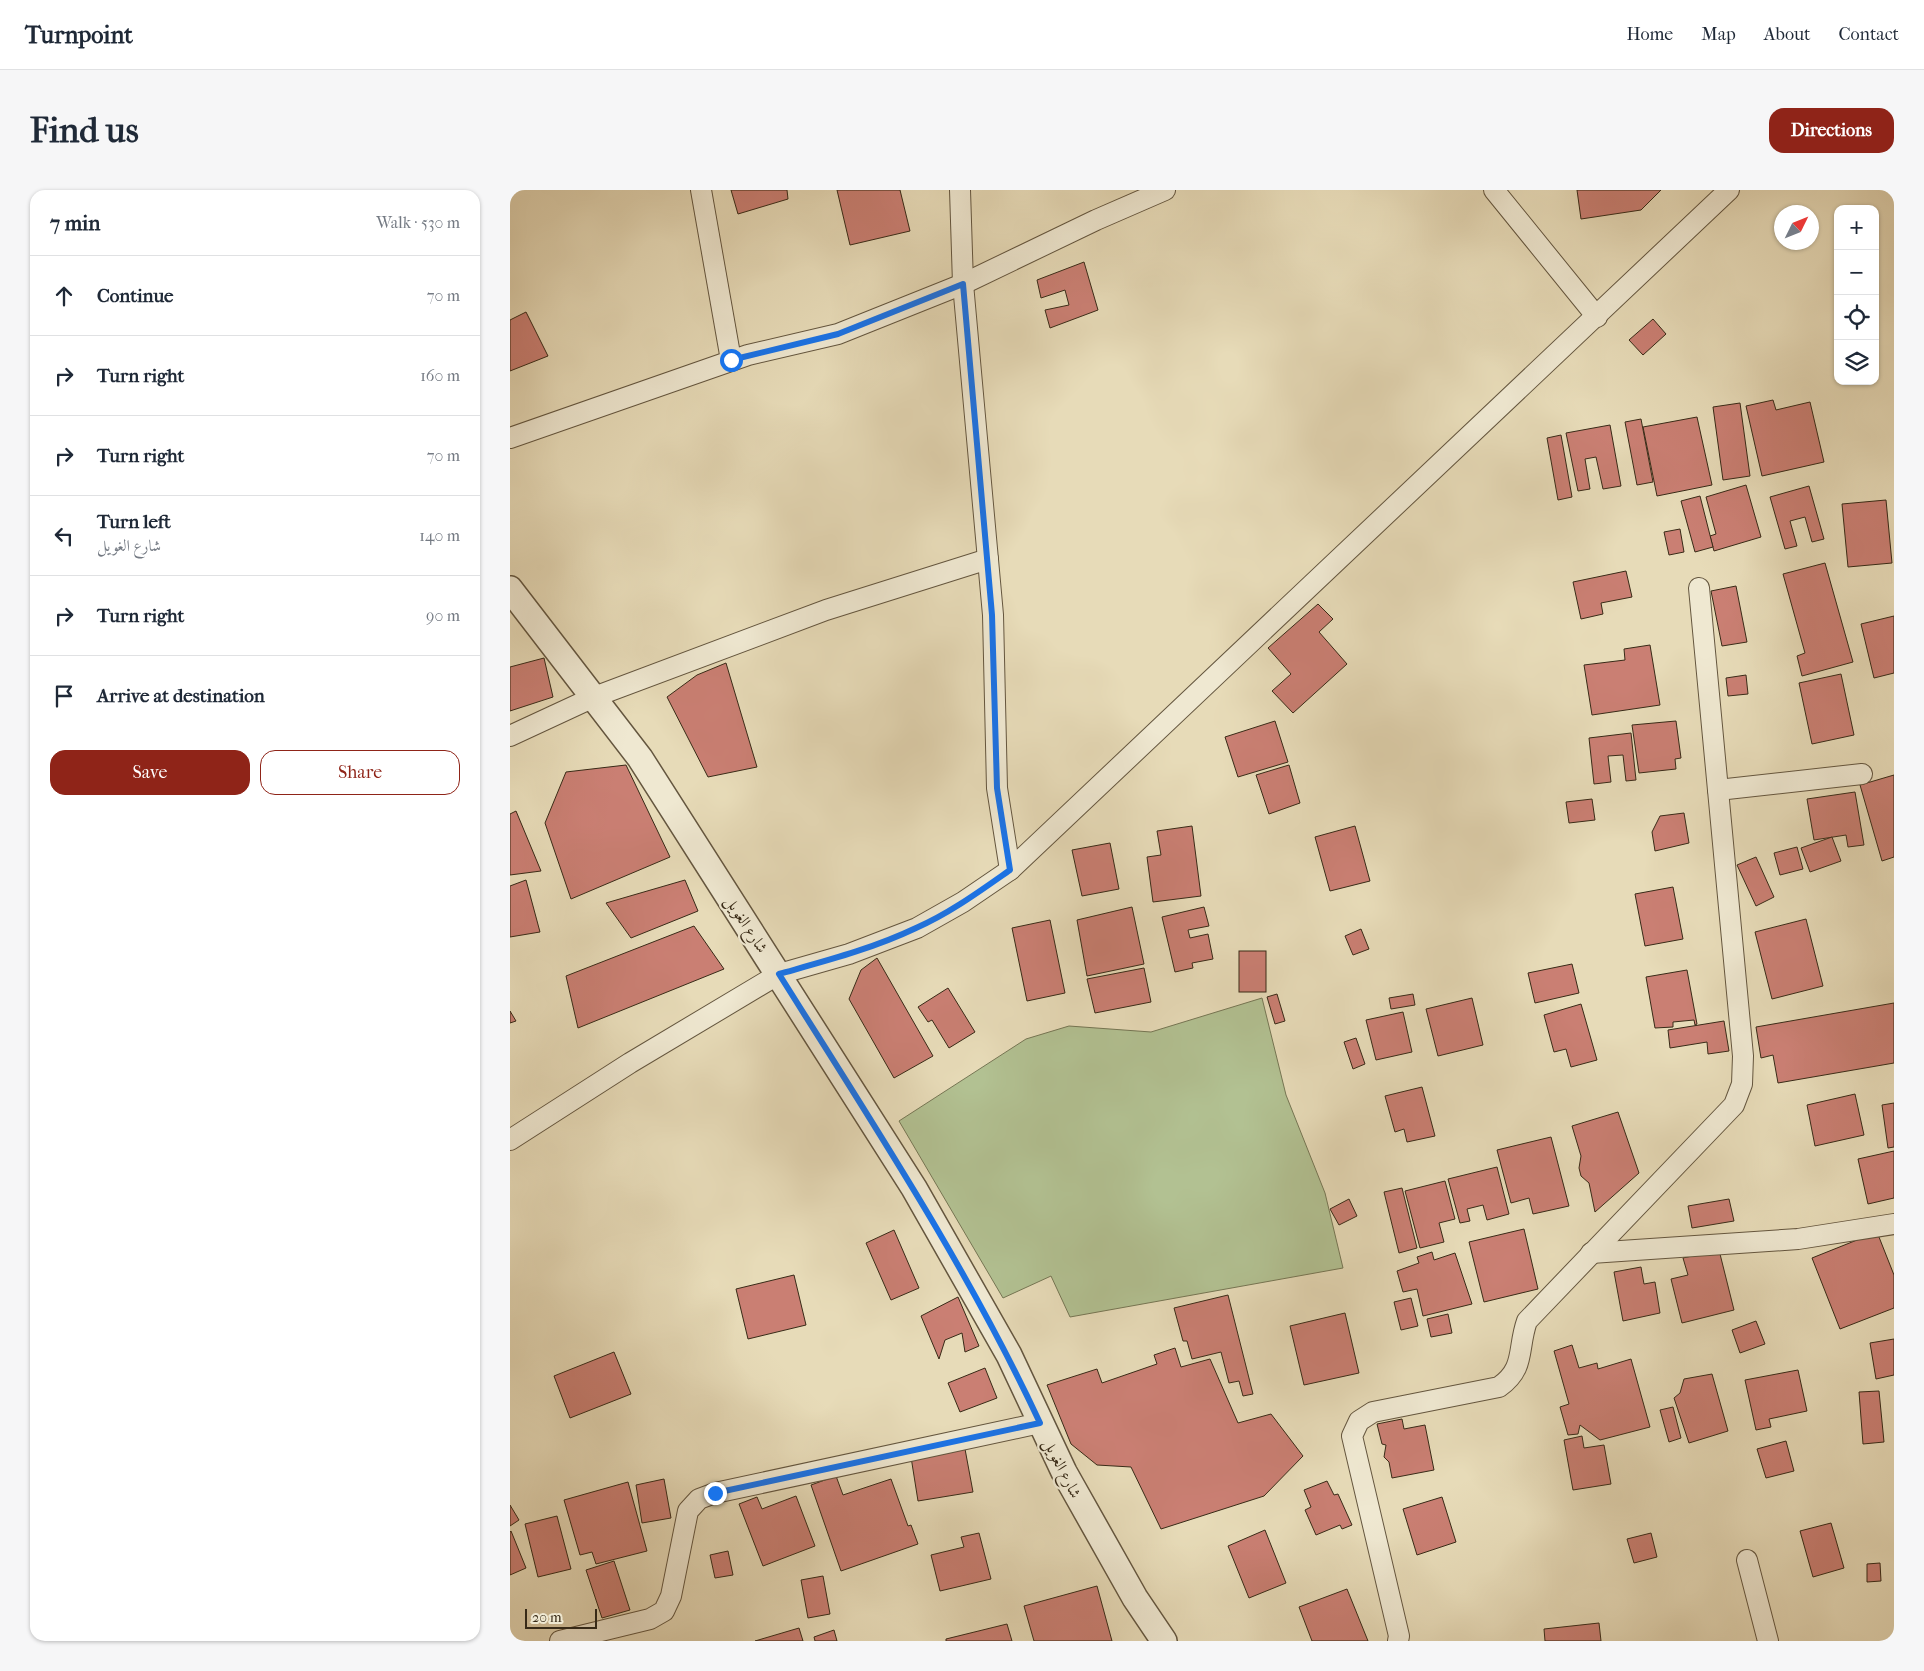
<!DOCTYPE html>
<meta charset="utf-8">
<style>
:root{--surface:#fff;--page:#f6f6f7;--text:#1f2937;--muted:#747a83;--line:#e0e1e3;--accent:#8f2418}
body{margin:0;font-family:"IM FELL French Canon",Amiri,serif;background:var(--page);color:var(--text)}
.controls{position:absolute;right:15px;top:15px;display:grid;overflow:hidden;border-radius:10px;box-shadow:0 1px 4px #0004}
.controls button{width:45px;height:45px;display:grid;place-items:center;padding:0;border:0;border-bottom:1px solid var(--line);background:var(--surface);color:var(--text);font:25px sans-serif}
.compass{position:absolute;left:1264px;top:15px;width:45px;height:45px;border-radius:50%;background:var(--surface);box-shadow:0 1px 4px #0004;rotate:47deg}
.scale{position:absolute;left:15px;bottom:12px;width:72px;box-sizing:border-box;padding-left:5px;border:2px solid #382a17;border-top:0;font-size:14px;line-height:18px;white-space:nowrap;color:#382a17;-webkit-text-stroke:4px #efe8d1;paint-order:stroke}
.stop{position:absolute;width:15px;height:15px;margin:-11px;border:4px solid #1a73e8;border-radius:50%;background:#fff}
.stop.end{background:#1a73e8;border-color:#fff;box-shadow:0 1px 5px #0008}
.list{margin:0;padding:0;list-style:none}
h2{display:flex;justify-content:space-between;align-items:center;height:65px;margin:0;padding:0 20px;font-size:21px}
h2 small{font-size:16px;font-weight:400;color:var(--muted)}
.list li{display:grid;grid-template-columns:32px 1fr auto;gap:15px;align-items:center;box-sizing:border-box;height:80px;padding:0 20px;border-top:1px solid var(--line)}
.list b{display:block;font-size:19px;white-space:nowrap}
.list p{margin:0;font-size:16px;white-space:nowrap;color:var(--muted)}
.list em{font-size:16px;font-style:normal;color:var(--muted)}
.actions{display:flex;gap:10px;padding:15px 20px}
.actions a{flex:1;padding:11px 0;border:1px solid var(--accent);border-radius:15px;text-align:center;font-size:18px;color:var(--accent)}
.actions .main{background:var(--accent);color:#fff}
.icon{flex:none;width:28px;height:28px;fill:none;stroke:currentColor;stroke-width:2;stroke-linecap:round;stroke-linejoin:round}
.map{position:relative;flex:none;width:1384px;height:1451px;overflow:hidden;border-radius:15px}
header{display:flex;align-items:center;gap:30px;box-sizing:border-box;height:70px;padding:0 25px;background:var(--surface);border-bottom:1px solid var(--line)}
header strong{font-size:24px}
nav{display:flex;gap:28px;margin-inline-start:auto;font-size:18px}
.intro{display:flex;align-items:center;justify-content:space-between;box-sizing:border-box;height:120px;padding:0 30px}
h1{margin:0;font-size:35px}
.button{padding:12px 22px;border-radius:15px;background:var(--accent);color:#fff;font-size:18px;font-weight:700}
main{display:flex;gap:30px;padding:0 30px}
aside{flex:1;background:var(--surface);border-radius:15px;box-shadow:0 1px 4px #0004}
.map>svg:first-child{display:block}
</style>
<header>
<strong>Turnpoint</strong>
<nav><a>Home</a><a>Map</a><a>About</a><a>Contact</a></nav>
</header>
<div class="intro"><h1>Find us</h1><a class="button">Directions</a></div>
<main>
<aside>
<h2>7 min<small>Walk · 530 m</small></h2>
<ul class="list">
<li><svg class="icon" aria-label="ahead" viewBox="0 0 24 24"><path d="M12 20V5M6 11l6-6 6 6"/></svg><div><b>Continue</b></div><em>70 m</em></li>
<li><svg class="icon" aria-label="right" viewBox="0 0 24 24"><path d="M7 20v-9h11M14 6l5 5-5 5"/></svg><div><b>Turn right</b></div><em>160 m</em></li>
<li><svg class="icon" aria-label="right" viewBox="0 0 24 24"><path d="M7 20v-9h11M14 6l5 5-5 5"/></svg><div><b>Turn right</b></div><em>70 m</em></li>
<li><svg class="icon" aria-label="left" viewBox="0 0 24 24"><path d="M17 20v-9H6M10 6l-5 5 5 5"/></svg><div><b>Turn left</b><p>شارع الغويل</p></div><em>140 m</em></li>
<li><svg class="icon" aria-label="right" viewBox="0 0 24 24"><path d="M7 20v-9h11M14 6l5 5-5 5"/></svg><div><b>Turn right</b></div><em>90 m</em></li>
<li><svg class="icon" aria-label="arrive" viewBox="0 0 24 24"><path d="M6 21V4h12l-3 4 3 4H6"/></svg><div><b>Arrive at destination</b></div></li>
</ul>
<div class="actions"><a class="main">Save</a><a>Share</a></div>
</aside>
<div class="map">
<svg width="1384" height="1451" viewBox="0 0 1384 1451">
<rect width="100%" height="100%" fill="#e7dbb8"/>
<filter id="stains"><feTurbulence type="fractalNoise" baseFrequency=".004" numOctaves="4"/><feColorMatrix values="0 0 0 0 .2 0 0 0 0 .09 0 0 0 0 .02 0 0 0 .5 -.17"/></filter>
<radialGradient id="worn" r=".72"><stop offset=".6" stop-color="#630" stop-opacity="0"/><stop offset="1" stop-color="#630" stop-opacity=".3"/></radialGradient>
<path fill="#b2c192" stroke="#757654" d="M 752,808 L 776,905 L 815,1003 L 833,1078 L 560,1127 L 541,1086 L 493,1108 L 389,931 L 516,849 L 559,836 L 641,842 Z"/>
<g fill="#ca7f73" stroke="#382a17">
<path d="M 221,0 L 277,0 L 278,9 L 228,24 Z"/>
<path d="M 327,0 L 390,0 L 400,41 L 340,55 Z"/>
<path d="M 1067,0 L 1151,0 L 1131,20 L 1071,29 Z"/>
<path d="M 574,72 L 588,120 L 540,138 L 535,120 L 559,115 L 555,100 L 531,108 L 527,90 Z"/>
<path d="M 16,122 L 38,166 L 0,181 L 0,130 Z"/>
<path d="M 1143,129 L 1156,144 L 1133,165 L 1119,150 Z"/>
<path d="M 1263,210 L 1266,220 L 1300,212 L 1314,272 L 1252,286 L 1236,216 Z"/>
<path d="M 1230,213 L 1240,286 L 1213,290 L 1203,217 Z"/>
<path d="M 1187,227 L 1202,295 L 1147,306 L 1133,237 Z"/>
<path d="M 1131,229 L 1143,292 L 1127,295 L 1115,232 Z"/>
<path d="M 1100,235 L 1111,296 L 1093,299 L 1086,267 L 1075,269 L 1080,299 L 1068,301 L 1056,243 Z"/>
<path d="M 1051,245 L 1062,307 L 1048,310 L 1037,248 Z"/>
<path d="M 1236,295 L 1251,347 L 1204,361 L 1200,346 L 1206,344 L 1196,307 Z"/>
<path d="M 1299,296 L 1314,349 L 1302,352 L 1295,327 L 1280,331 L 1287,356 L 1275,359 L 1260,307 Z"/>
<path d="M 1190,306 L 1203,357 L 1185,362 L 1171,311 Z"/>
<path d="M 1376,310 L 1382,373 L 1338,377 L 1332,314 Z"/>
<path d="M 1170,339 L 1174,362 L 1159,365 L 1154,342 Z"/>
<path d="M 1315,373 L 1343,472 L 1292,486 L 1287,466 L 1295,463 L 1273,384 Z"/>
<path d="M 1116,381 L 1122,407 L 1091,413 L 1093,424 L 1071,429 L 1063,392 Z"/>
<path d="M 1226,396 L 1237,452 L 1212,456 L 1201,401 Z"/>
<path d="M 808,414 L 823,429 L 809,442 L 837,474 L 783,523 L 762,501 L 781,484 L 758,458 Z"/>
<path d="M 1384,426 L 1384,483 L 1364,488 L 1351,434 Z"/>
<path d="M 1140,455 L 1150,515 L 1082,525 L 1074,475 L 1115,470 L 1114,459 Z"/>
<path d="M 34,468 L 43,507 L 0,521 L 0,477 Z"/>
<path d="M 216,473 L 247,577 L 198,587 L 157,507 L 187,485 Z"/>
<path d="M 1331,484 L 1344,545 L 1302,554 L 1289,493 Z"/>
<path d="M 1236,485 L 1238,504 L 1218,506 L 1216,488 Z"/>
<path d="M 765,531 L 778,572 L 728,587 L 715,547 Z"/>
<path d="M 1166,531 L 1171,568 L 1165,569 L 1166,579 L 1129,583 L 1122,535 Z"/>
<path d="M 1121,543 L 1126,590 L 1116,591 L 1113,565 L 1098,566 L 1101,592 L 1084,594 L 1079,548 Z"/>
<path d="M 116,575 L 160,667 L 61,709 L 35,633 L 56,582 Z"/>
<path d="M 779,575 L 790,613 L 759,624 L 746,585 Z"/>
<path d="M 1384,585 L 1384,667 L 1372,671 L 1350,595 Z"/>
<path d="M 1345,602 L 1354,655 L 1338,657 L 1336,645 L 1304,650 L 1297,609 Z"/>
<path d="M 1082,609 L 1085,630 L 1059,633 L 1056,612 Z"/>
<path d="M 6,621 L 31,681 L 0,685 L 0,624 Z"/>
<path d="M 1174,623 L 1179,653 L 1145,661 L 1142,642 L 1150,626 Z"/>
<path d="M 682,636 L 691,706 L 643,712 L 637,667 L 651,665 L 647,641 Z"/>
<path d="M 845,636 L 860,691 L 820,701 L 805,647 Z"/>
<path d="M 1322,647 L 1331,671 L 1300,682 L 1291,658 Z"/>
<path d="M 600,653 L 609,699 L 572,706 L 562,660 Z"/>
<path d="M 1287,657 L 1293,679 L 1270,685 L 1264,663 Z"/>
<path d="M 1246,667 L 1264,707 L 1246,716 L 1227,675 Z"/>
<path d="M 16,690 L 30,742 L 0,747 L 0,696 Z"/>
<path d="M 175,690 L 188,721 L 121,748 L 96,713 Z"/>
<path d="M 1163,697 L 1173,749 L 1135,756 L 1125,704 Z"/>
<path d="M 622,717 L 634,774 L 577,786 L 567,730 Z"/>
<path d="M 694,717 L 699,736 L 678,740 L 680,748 L 698,744 L 703,769 L 682,773 L 683,778 L 665,782 L 652,727 Z"/>
<path d="M 1296,729 L 1313,796 L 1262,809 L 1245,742 Z"/>
<path d="M 540,730 L 555,803 L 517,811 L 502,738 Z"/>
<path d="M 184,736 L 214,779 L 68,838 L 56,786 Z"/>
<path d="M 851,739 L 859,759 L 843,765 L 835,746 Z"/>
<rect x="729" y="761" width="27" height="41"/>
<path d="M 367,768 L 423,866 L 384,888 L 339,809 L 351,780 Z"/>
<path d="M 1062,774 L 1069,803 L 1025,813 L 1018,783 Z"/>
<path d="M 634,778 L 641,812 L 585,823 L 577,789 Z"/>
<path d="M 1177,780 L 1187,834 L 1185,835 L 1184,830 L 1163,832 L 1163,837 L 1145,838 L 1136,787 Z"/>
<path d="M 438,798 L 465,842 L 439,858 L 422,830 L 418,832 L 408,817 Z"/>
<path d="M 767,804 L 775,831 L 765,834 L 757,807 Z"/>
<path d="M 903,804 L 905,815 L 881,819 L 879,808 Z"/>
<path d="M 962,808 L 973,855 L 928,866 L 916,819 Z"/>
<path d="M 1384,813 L 1384,873 L 1268,893 L 1263,865 L 1251,868 L 1246,837 Z"/>
<path d="M 1071,814 L 1087,870 L 1061,877 L 1056,859 L 1044,862 L 1034,825 Z"/>
<path d="M 0,821 L 6,831 L 0,833 Z"/>
<path d="M 893,822 L 902,862 L 866,870 L 856,830 Z"/>
<path d="M 1214,831 L 1219,861 L 1198,864 L 1197,852 L 1160,858 L 1158,840 Z"/>
<path d="M 846,848 L 855,874 L 843,879 L 834,852 Z"/>
<path d="M 912,897 L 925,946 L 897,952 L 894,939 L 885,942 L 875,906 Z"/>
<path d="M 1345,904 L 1354,945 L 1305,956 L 1297,915 Z"/>
<path d="M 1384,913 L 1384,957 L 1378,958 L 1372,915 Z"/>
<path d="M 1108,922 L 1129,983 L 1085,1022 L 1079,993 L 1071,986 L 1069,978 L 1071,966 L 1062,936 Z"/>
<path d="M 1041,947 L 1059,1016 L 1023,1024 L 1019,1008 L 1001,1013 L 987,960 Z"/>
<path d="M 1384,961 L 1384,1008 L 1358,1014 L 1348,969 Z"/>
<path d="M 987,977 L 999,1024 L 977,1030 L 973,1015 L 957,1019 L 960,1031 L 950,1033 L 938,989 Z"/>
<path d="M 935,991 L 945,1029 L 929,1033 L 934,1052 L 910,1058 L 895,1001 Z"/>
<path d="M 892,998 L 907,1058 L 889,1063 L 874,1002 Z"/>
<path d="M 839,1009 L 847,1026 L 829,1035 L 820,1019 Z"/>
<path d="M 1219,1009 L 1224,1031 L 1182,1038 L 1178,1016 Z"/>
<path d="M 1014,1039 L 1028,1099 L 974,1112 L 959,1052 Z"/>
<path d="M 384,1040 L 409,1098 L 381,1110 L 356,1053 Z"/>
<path d="M 1367,1042 L 1384,1085 L 1384,1118 L 1330,1139 L 1302,1068 Z"/>
<path d="M 1209,1060 L 1224,1120 L 1172,1133 L 1161,1089 L 1178,1085 L 1173,1068 Z"/>
<path d="M 922,1062 L 924,1070 L 945,1063 L 962,1114 L 913,1126 L 907,1099 L 893,1102 L 887,1081 L 909,1073 L 907,1067 Z"/>
<path d="M 1131,1077 L 1134,1094 L 1145,1092 L 1150,1123 L 1113,1131 L 1104,1082 Z"/>
<path d="M 284,1085 L 296,1135 L 238,1149 L 226,1099 Z"/>
<path d="M 718,1105 L 743,1204 L 733,1206 L 729,1191 L 719,1193 L 711,1162 L 682,1169 L 677,1151 L 673,1151 L 664,1118 Z"/>
<path d="M 448,1107 L 469,1156 L 455,1162 L 452,1143 L 435,1150 L 429,1169 L 411,1126 Z"/>
<path d="M 901,1108 L 908,1136 L 891,1140 L 884,1112 Z"/>
<path d="M 835,1123 L 849,1183 L 794,1195 L 780,1136 Z"/>
<path d="M 938,1124 L 942,1143 L 921,1147 L 917,1129 Z"/>
<path d="M 1246,1131 L 1255,1154 L 1230,1163 L 1222,1140 Z"/>
<path d="M 1384,1149 L 1384,1185 L 1366,1189 L 1360,1153 Z"/>
<path d="M 1062,1155 L 1069,1178 L 1087,1173 L 1088,1179 L 1121,1169 L 1140,1237 L 1090,1250 L 1070,1235 L 1068,1244 L 1058,1245 L 1050,1217 L 1059,1214 L 1044,1161 Z"/>
<path d="M 665,1158 L 671,1177 L 700,1169 L 728,1233 L 761,1224 L 793,1266 L 754,1306 L 651,1339 L 621,1277 L 587,1275 L 561,1254 L 537,1195 L 587,1179 L 592,1193 L 647,1174 L 644,1165 Z"/>
<path d="M 104,1162 L 121,1204 L 60,1228 L 44,1186 Z"/>
<path d="M 475,1178 L 487,1208 L 450,1222 L 438,1193 Z"/>
<path d="M 1288,1180 L 1297,1221 L 1259,1229 L 1261,1237 L 1246,1240 L 1235,1190 Z"/>
<path d="M 1202,1184 L 1218,1241 L 1179,1253 L 1164,1208 L 1170,1203 L 1174,1189 Z"/>
<path d="M 1369,1201 L 1374,1252 L 1353,1254 L 1349,1202 Z"/>
<path d="M 1163,1217 L 1171,1248 L 1159,1252 L 1150,1220 Z"/>
<path d="M 892,1229 L 894,1239 L 915,1235 L 924,1280 L 882,1288 L 879,1272 L 874,1267 L 876,1255 L 872,1254 L 867,1234 Z"/>
<path d="M 1072,1246 L 1074,1258 L 1094,1255 L 1101,1294 L 1063,1300 L 1054,1250 Z"/>
<path d="M 1276,1251 L 1284,1281 L 1256,1288 L 1247,1259 Z"/>
<path d="M 455,1259 L 463,1302 L 408,1311 L 401,1267 Z"/>
<path d="M 326,1286 L 333,1305 L 381,1289 L 398,1336 L 401,1335 L 408,1354 L 331,1381 L 301,1295 Z"/>
<path d="M 154,1289 L 161,1328 L 132,1333 L 126,1295 Z"/>
<path d="M 817,1291 L 824,1305 L 828,1304 L 842,1335 L 832,1339 L 830,1335 L 806,1345 L 795,1320 L 801,1317 L 794,1300 Z"/>
<path d="M 118,1292 L 137,1361 L 86,1374 L 82,1362 L 70,1365 L 54,1310 Z"/>
<path d="M 286,1306 L 305,1356 L 253,1376 L 229,1314 L 247,1307 L 252,1319 Z"/>
<path d="M 932,1307 L 946,1352 L 907,1365 L 893,1319 Z"/>
<path d="M 0,1315 L 9,1330 L 0,1336 Z"/>
<path d="M 47,1326 L 61,1379 L 28,1387 L 15,1334 Z"/>
<path d="M 1321,1333 L 1334,1378 L 1303,1387 L 1290,1341 Z"/>
<path d="M 755,1340 L 776,1393 L 739,1408 L 718,1356 Z"/>
<path d="M 1,1341 L 16,1378 L 0,1385 L 0,1342 Z"/>
<path d="M 469,1343 L 481,1389 L 430,1401 L 421,1365 L 454,1357 L 451,1347 Z"/>
<path d="M 1141,1343 L 1147,1367 L 1124,1373 L 1117,1349 Z"/>
<path d="M 218,1361 L 223,1385 L 205,1388 L 200,1365 Z"/>
<path d="M 104,1371 L 120,1420 L 92,1428 L 76,1380 Z"/>
<path d="M 1370,1373 L 1371,1391 L 1357,1392 L 1357,1374 Z"/>
<path d="M 313,1386 L 320,1424 L 298,1428 L 291,1390 Z"/>
<path d="M 587,1396 L 602,1451 L 524,1451 L 514,1416 Z"/>
<path d="M 837,1399 L 858,1451 L 802,1451 L 789,1417 Z"/>
<path d="M 1089,1433 L 1091,1451 L 1035,1451 L 1034,1439 Z"/>
<path d="M 497,1434 L 502,1451 L 436,1451 L 436,1449 Z"/>
<path d="M 289,1438 L 293,1451 L 245,1451 Z"/>
<path d="M 324,1440 L 327,1451 L 305,1451 L 304,1447 Z"/>
</g>
<g fill="none" stroke-linecap="round" stroke-linejoin="round">
<g stroke="#64563f" stroke-width="22">
<g id="minor">
<path d="M 191,0 L 221,170"/>
<path d="M 450,0 L 453,94 L 483,425 L 487,598 L 500,680"/>
<path d="M 984,0 L 1087,127"/>
<path d="M 0,248 L 238,165 L 328,144 L 453,94 L 586,30 L 655,0"/>
<path d="M 0,546 L 84,507 L 316,420 L 478,369"/>
<path d="M 1208,600 L 1352,584"/>
<path d="M 0,950 L 120,873 L 269,784 L 339,764 L 407,738 L 453,712 L 500,680 L 1219,0"/>
<path d="M 1081,1063 L 1288,1049 L 1384,1034"/>
<path d="M 1237,1370 L 1258,1451"/>
<path d="M 50,1451 L 140,1429 L 154,1421 L 161,1406 L 178,1321 L 189,1309 L 205,1303 L 530,1233"/>
<path d="M 888,1451 L 889,1446 L 842,1246 L 849,1231 L 863,1222 L 989,1197 C 1016,1178 1007,1159 1017,1131 L 1224,915 L 1232,894 L 1233,866 L 1189,398"/>
</g>
</g>
<g stroke="#64563f" stroke-width="28">
<path id="tertiary" d="M 0,399 L 130,568 L 404,998 L 499,1165 L 554,1282 L 625,1408 L 654,1451"/>
</g>
<use href="#minor" stroke="#efe8d1" stroke-width="20"/>
<use href="#tertiary" stroke="#efe8d1" stroke-width="25"/>
</g>
<g fill="none" stroke-linecap="round" stroke-linejoin="round">
<path stroke="#1a73e8" stroke-width="6" d="M 205,1303 L 530,1233 C 457,1076 361,931 269,784 C 315,771 362,759 406,738 C 440,723 470,701 500,680 L 487,598 L 482,425 L 453,94 L 328,144 L 221,170"/>
</g>
<g text-anchor="middle" stroke-width="4.5" stroke-linejoin="round" paint-order="stroke">
<g font-size="16" fill="#382a17" stroke="#efe8d1">
<text transform="translate(237 734) rotate(57)" y="6">شارع الغويل</text>
<text transform="translate(553 1278) rotate(63)" y="6">شارع الغويل</text>
</g>
</g>
<rect width="100%" height="100%" filter="url(#stains)"/>
<rect width="100%" height="100%" fill="url(#worn)"/>
</svg>
<div class="controls">
<button>+</button>
<button>−</button>
<button><svg class="icon" aria-label="locate" viewBox="0 0 24 24"><circle cx="12" cy="12" r="6"/><path d="M12 2v4M12 18v4M2 12h4M18 12h4"/></svg></button>
<button><svg class="icon" aria-label="layers" viewBox="0 0 24 24"><path d="M12 4l9 5-9 5-9-5zM3 14l9 5 9-5"/></svg></button>
</div>
<svg class="compass" viewBox="-18 -18 36 36"><path d="M0-13l5 13h-10z" fill="#e53935"/><path d="M0 13l5-13h-10z" fill="#747a83"/></svg>
<div class="scale">20 m</div>
<div class="stop" style="left:221px;top:170px"></div>
<div class="stop end" style="left:205px;top:1303px"></div>
</div>
</main>
